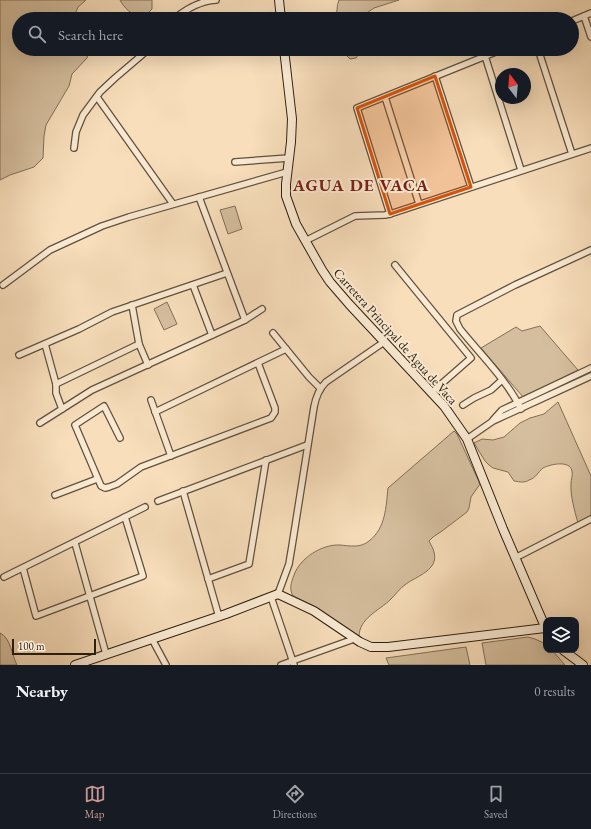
<!DOCTYPE html>
<style>
:root{--surface:#171b24;--page:#20242c;--text:#f1f3f6;--muted:#9ea1a6;--line:#363941;--accent:#c59692}
body{margin:0;font-family:"EB Garamond",serif;background:var(--page);color:var(--text)}
.controls{position:absolute;right:12px;bottom:12px;display:grid;overflow:hidden;border-radius:8px;box-shadow:0 4px 16px #0002}
.controls button{width:36px;height:36px;display:grid;place-items:center;padding:0;border:0;border-bottom:1px solid var(--line);background:var(--surface);color:var(--text);font:20px sans-serif}
.compass{position:absolute;left:495px;top:68px;width:36px;height:36px;border-radius:50%;background:var(--surface);box-shadow:0 4px 16px #0002;rotate:344deg}
.scale{position:absolute;left:12px;bottom:10px;width:84px;box-sizing:border-box;padding-left:4px;border:2px solid #2d2011;border-top:0;font-size:11px;line-height:14px;white-space:nowrap;color:#2d2011;-webkit-text-stroke:3px #faead3;paint-order:stroke}
.list{margin:0;padding:0;list-style:none}
h2{display:flex;justify-content:space-between;align-items:center;height:52px;margin:0;padding:0 16px;font-size:17px}
h2 small{font-size:13px;font-weight:400;color:var(--muted)}
.icon{flex:none;width:22px;height:22px;fill:none;stroke:currentColor;stroke-width:2;stroke-linecap:round;stroke-linejoin:round}
.map{position:relative;flex:none;width:591px;height:665px;overflow:hidden}
.search{position:absolute;background:var(--surface);box-shadow:0 4px 16px #0002;left:12px;right:12px;top:12px;height:44px;display:flex;align-items:center;gap:10px;box-sizing:border-box;padding:0 14px;border-radius:22px;color:var(--muted);font-size:15px}
.sheet{height:108px;background:var(--surface)}
nav{display:flex;justify-content:space-around;align-items:center;box-sizing:border-box;height:56px;border-top:1px solid var(--line);background:var(--surface);font-size:11px;color:var(--muted)}
nav a{display:grid;justify-items:center;gap:2px}
nav .on{color:var(--accent)}
.map>svg:first-child{display:block}
</style>
<div class="map">
<svg width="591" height="665" viewBox="0 0 591 665">
<rect width="100%" height="100%" fill="#f8debb"/>
<filter id="stains"><feTurbulence type="fractalNoise" baseFrequency=".005" numOctaves="4"/><feColorMatrix values="0 0 0 0 .2 0 0 0 0 .09 0 0 0 0 .02 0 0 0 .5 -.17"/></filter>
<radialGradient id="worn" r=".72"><stop offset=".6" stop-color="#630" stop-opacity="0"/><stop offset="1" stop-color="#630" stop-opacity=".3"/></radialGradient>
<g fill="#d5be9e" stroke="#816f58">
<path d="M 0,0 L 86,0 L 78,7 L 73,19 L 19,19 L 19,49 L 89,49 L 87,58 L 72,74 L 69,86 L 46,125 L 44,136 L 43,158 L 34,167 L 10,175 L 0,180 Z"/>
<path d="M 120,0 L 152,0 L 152,9 L 145,16 L 141,18 C 132,15 124,8 120,0 Z"/>
<path d="M 339,0 L 399,0 L 374,8 L 358,19 L 335,19 C 338,13 336,6 339,0 Z"/>
<path d="M 342,49 L 359,49 L 359,54 L 356,58 L 350,59 L 346,55 Z"/>
<path d="M 235,206 L 242,229 L 228,234 L 220,210 Z"/>
<path d="M 167,302 L 177,324 L 164,330 L 154,309 Z"/>
<path d="M 540,326 L 578,370 L 523,397 L 481,348 L 516,327 L 522,331 Z"/>
<path d="M 558,402 L 591,476 L 591,518 L 578,523 C 575,513 570,494 571,484 C 571,479 573,476 572,471 C 570,460 551,464 543,468 C 538,472 536,478 529,480 C 525,483 520,482 514,481 L 508,472 L 493,468 L 489,465 L 485,461 L 474,443 L 482,439 L 493,440 L 504,437 L 520,423 L 530,418 L 544,414 Z"/>
<path d="M 454,431 L 457,434 L 480,484 L 471,497 L 469,508 L 467,512 L 442,531 L 433,537 L 429,541 C 431,545 433,548 434,552 C 439,570 417,576 406,584 C 400,588 396,594 391,599 C 379,611 359,618 359,637 L 343,628 L 314,606 L 293,596 C 289,589 291,583 294,575 C 300,558 322,544 340,545 C 350,546 361,548 369,541 C 386,528 386,506 388,488 Z"/>
<path d="M 0,633 C 11,638 12,656 17,665 L 0,665 Z"/>
<path d="M 528,637 L 535,639 L 546,644 L 546,650 L 552,650 L 565,665 L 486,665 L 482,643 Z"/>
<path d="M 466,647 L 470,665 L 389,665 L 386,658 Z"/>
</g>
<g fill="none" stroke-linecap="round" stroke-linejoin="round">
<g stroke="#60503c" stroke-width="8">
<g id="street">
<path d="M 584,16 L 591,37"/>
<path d="M 174,19 C 186,9 199,1 216,0"/>
<path d="M 572,21 L 591,13"/>
<path d="M 538,49 L 572,154"/>
<path d="M 485,56 L 521,170"/>
<path d="M 435,76 L 471,187"/>
<path d="M 97,97 L 173,204"/>
<path d="M 385,97 L 419,204"/>
<path d="M 74,148 L 76,132 L 83,115 L 100,92 L 115,78 L 149,49"/>
<path d="M 235,162 L 289,158"/>
<path d="M 199,197 L 245,320"/>
<path d="M 390,214 L 357,108 L 503,49"/>
<path d="M 305,241 L 355,216 L 385,215 L 390,214 L 591,148"/>
<path d="M 395,265 L 471,358 L 431,393"/>
<path d="M 3,285 L 50,250 L 102,226 L 129,217 L 287,172"/>
<path d="M 193,285 L 212,335"/>
<path d="M 132,305 L 139,344 L 148,365"/>
<path d="M 273,333 L 309,377 L 320,388"/>
<path d="M 45,344 L 56,384 L 56,393 L 62,409"/>
<path d="M 19,355 L 79,329 L 112,312 L 227,273"/>
<path d="M 56,384 L 139,344"/>
<path d="M 151,400 L 171,456"/>
<path d="M 463,405 L 474,398 L 491,390 L 502,380"/>
<path d="M 521,409 C 506,379 481,355 460,329 L 456,321 L 457,315 L 515,285 L 591,250"/>
<path d="M 155,412 L 286,349"/>
<path d="M 493,420 L 502,410 L 591,368"/>
<path d="M 40,423 L 92,390 L 245,320 L 262,309"/>
<path d="M 120,438 L 104,406 L 75,425 L 101,486 L 105,488 L 109,487 L 117,484 L 141,467 L 271,418 L 275,412 L 275,408 L 258,363"/>
<path d="M 467,439 L 493,421 L 591,376"/>
<path d="M 183,491 L 219,617"/>
<path d="M 55,495 L 97,479"/>
<path d="M 158,501 L 307,445"/>
<path d="M 75,543 L 106,654"/>
<path d="M 515,558 L 591,519"/>
<path d="M 23,568 L 36,616 L 143,576 L 125,517"/>
<path d="M 4,577 L 145,507"/>
<path d="M 208,579 L 249,564 L 266,460"/>
<path d="M 278,594 L 289,564 L 292,546 L 314,407 C 316,396 319,389 326,382 L 384,342"/>
<path d="M 271,597 L 294,665"/>
<path d="M 152,639 L 166,665"/>
<path d="M 281,665 L 354,639"/>
</g>
</g>
<g stroke="#2d2011" stroke-width="10">
<g id="secondary">
<path d="M 279,0 L 281,19"/>
<path d="M 284,49 L 292,119 L 291,142 L 286,184 L 286,196 L 296,224 L 322,270 L 330,282 L 349,304 L 444,406 L 467,439 L 503,529 L 546,629"/>
<path d="M 563,650 L 583,665"/>
<path d="M 75,665 L 226,614 L 278,594 L 314,611 L 360,642 L 371,647 L 388,647 L 545,628"/>
</g>
</g>
<use href="#street" stroke="#faead3" stroke-width="5.5"/>
<use href="#secondary" stroke="#faead3" stroke-width="8"/>
</g>
<path fill="#d5530c" fill-opacity="0.2" stroke="#d5530c" stroke-width="3" stroke-linejoin="round" d="M 435,76 L 471,187 L 390,214 L 357,108 Z"/>
<g text-anchor="middle" stroke-width="4" stroke-linejoin="round" paint-order="stroke">
<g font-size="13" fill="#2d2011" stroke="#faead3">
<text transform="translate(396 336) rotate(48)" y="5">Carretera Principal de Agua de Vaca</text>
</g>
<g font-size="17" font-weight="bold" letter-spacing="1" fill="#7a1f14" stroke="#faead3">
<text x="361" y="191">AGUA DE VACA</text>
</g>
</g>
<rect width="100%" height="100%" filter="url(#stains)"/>
<rect width="100%" height="100%" fill="url(#worn)"/>
</svg>
<div class="controls">
<button><svg class="icon" aria-label="layers" viewBox="0 0 24 24"><path d="M12 4l9 5-9 5-9-5zM3 14l9 5 9-5"/></svg></button>
</div>
<svg class="compass" viewBox="-18 -18 36 36"><path d="M0-13l5 13h-10z" fill="#e53935"/><path d="M0 13l5-13h-10z" fill="#9ea1a6"/></svg>
<div class="scale">100 m</div>
<div class="search"><svg class="icon" aria-label="search" viewBox="0 0 24 24"><circle cx="10" cy="10" r="6"/><path d="M15 15l6 6"/></svg>Search here</div>
</div>
<section class="sheet">
<h2>Nearby<small>0 results</small></h2>
<ul class="list">
</ul>
</section>
<nav>
<a class="on"><svg class="icon" aria-label="map" viewBox="0 0 24 24"><path d="M3 6l6-2 6 2 6-2v14l-6 2-6-2-6 2zM9 4v14M15 6v14"/></svg>Map</a>
<a><svg class="icon" aria-label="directions" viewBox="0 0 24 24"><path d="M12 3l9 9-9 9-9-9zM9 14v-3h6M13 9l2 2-2 2"/></svg>Directions</a>
<a><svg class="icon" aria-label="saved" viewBox="0 0 24 24"><path d="M7 4h10v16l-5-4-5 4z"/></svg>Saved</a>
</nav>
